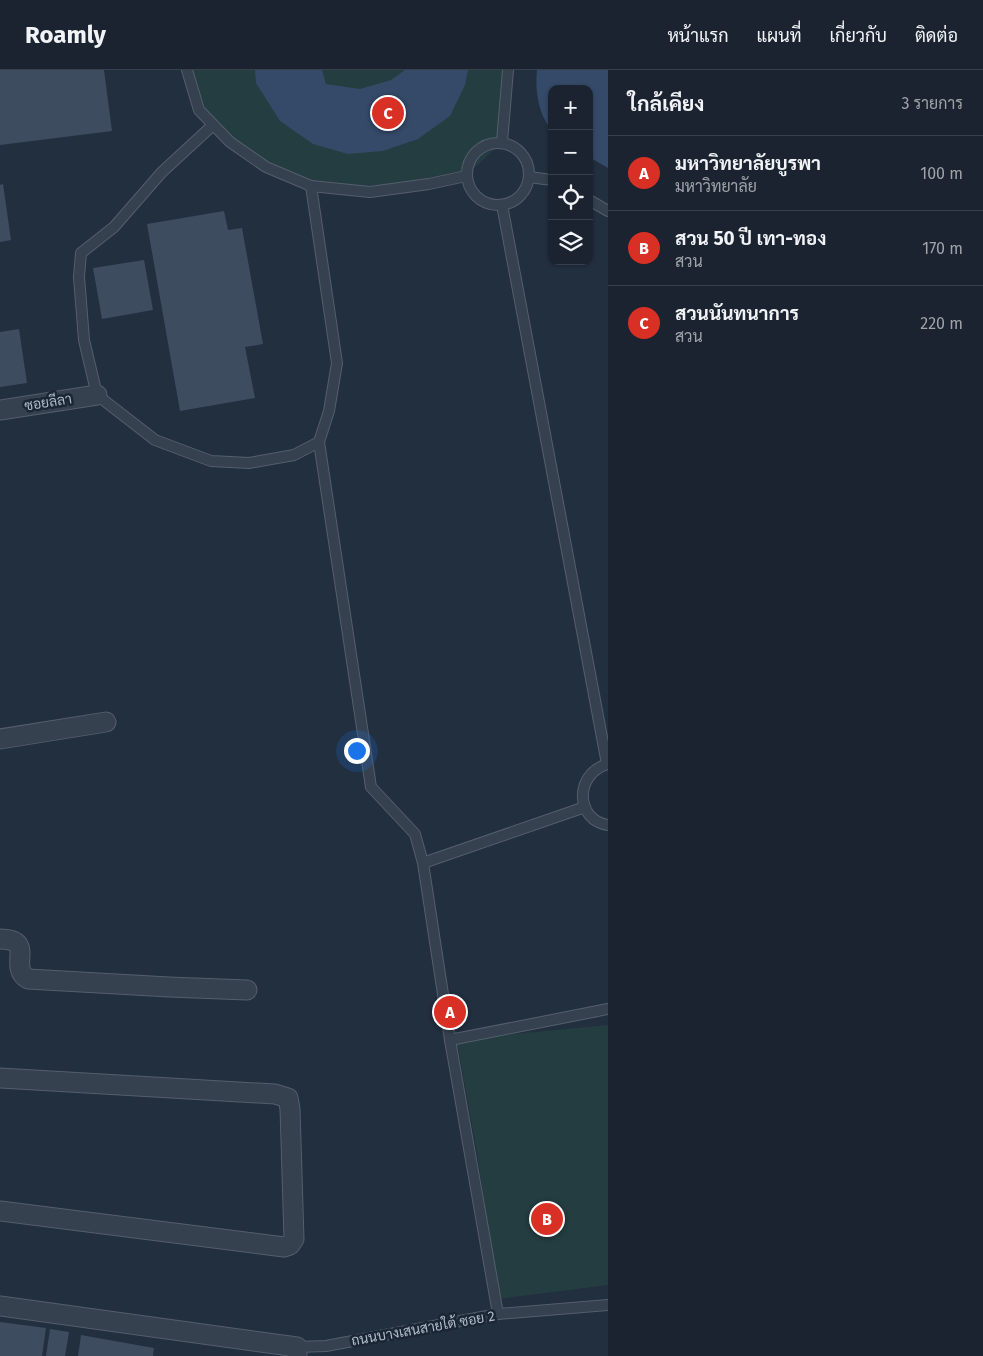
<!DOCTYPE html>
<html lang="th">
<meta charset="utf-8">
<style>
:root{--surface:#1a232f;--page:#272f3b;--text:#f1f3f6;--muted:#9fa4aa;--line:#38404b;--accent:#d93025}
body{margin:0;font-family:"Fira Sans",Sarabun,sans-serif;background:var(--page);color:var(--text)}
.controls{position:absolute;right:15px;top:15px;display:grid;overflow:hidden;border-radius:10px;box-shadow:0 1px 4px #0004}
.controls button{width:45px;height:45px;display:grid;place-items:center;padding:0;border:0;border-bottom:1px solid var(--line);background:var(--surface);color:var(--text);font:25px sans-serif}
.you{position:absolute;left:356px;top:680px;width:18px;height:18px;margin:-12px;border:4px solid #fff;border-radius:50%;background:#1a73e8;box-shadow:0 0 0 8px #1a73e833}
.badge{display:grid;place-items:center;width:32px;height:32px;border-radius:50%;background:var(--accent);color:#fff;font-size:16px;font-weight:700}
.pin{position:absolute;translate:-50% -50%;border:2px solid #fff;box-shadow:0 1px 5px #0006}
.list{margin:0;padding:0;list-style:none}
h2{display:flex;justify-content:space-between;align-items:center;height:65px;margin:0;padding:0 20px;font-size:21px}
h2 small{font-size:16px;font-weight:400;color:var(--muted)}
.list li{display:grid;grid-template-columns:32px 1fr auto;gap:15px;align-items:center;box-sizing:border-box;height:75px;padding:0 20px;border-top:1px solid var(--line)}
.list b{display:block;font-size:19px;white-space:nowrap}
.list p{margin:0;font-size:16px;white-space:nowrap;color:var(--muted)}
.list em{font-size:16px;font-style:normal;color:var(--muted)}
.icon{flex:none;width:28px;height:28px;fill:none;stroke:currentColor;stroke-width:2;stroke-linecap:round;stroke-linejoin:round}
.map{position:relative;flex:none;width:608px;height:1286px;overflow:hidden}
header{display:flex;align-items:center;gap:30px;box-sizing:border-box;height:70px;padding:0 25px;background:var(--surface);border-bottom:1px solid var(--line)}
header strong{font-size:24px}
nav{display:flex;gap:28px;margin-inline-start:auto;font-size:18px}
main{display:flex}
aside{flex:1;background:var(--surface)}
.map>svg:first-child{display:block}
</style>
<header>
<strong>Roamly</strong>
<nav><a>หน้าแรก</a><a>แผนที่</a><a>เกี่ยวกับ</a><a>ติดต่อ</a></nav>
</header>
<main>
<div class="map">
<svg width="608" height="1286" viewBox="0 0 608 1286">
<rect width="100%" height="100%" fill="#222f3f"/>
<g fill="#243d40">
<path d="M 188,0 L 509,0 L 502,72 L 466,106 L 338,119 L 311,116 L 266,97 L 213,55 Z"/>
<path d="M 608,955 L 608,1215 L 499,1229 L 477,1083 L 458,977 L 450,970 Z"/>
</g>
<g fill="#344a68">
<path d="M 255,0 L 322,0 L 326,14 L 360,19 L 391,10 L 405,0 L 468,0 L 465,15 L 450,46 L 418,69 L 383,81 L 348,84 L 313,74 L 280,51 L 256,13 Z"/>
<path d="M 537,0 L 608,0 L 608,98 L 589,87 L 589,19 L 552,19 L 552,60 C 538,45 535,19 537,0 Z"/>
</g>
<g fill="#3d4c5f">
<path d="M 0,0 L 104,0 L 112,61 L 0,75 Z"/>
<path d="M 3,114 L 11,170 L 0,172 L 0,115 Z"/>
<path d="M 224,141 L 228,160 L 242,158 L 263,274 L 245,277 L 255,328 L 180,341 L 147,154 Z"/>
<path d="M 144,190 L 153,240 L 102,249 L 93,198 Z"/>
<path d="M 19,259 L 27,313 L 0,317 L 0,262 Z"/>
<path d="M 0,1252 L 46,1258 L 42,1286 L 0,1286 Z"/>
<path d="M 50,1259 L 69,1262 L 65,1286 L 46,1286 Z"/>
<path d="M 81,1265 L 154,1278 L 153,1286 L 78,1286 Z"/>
</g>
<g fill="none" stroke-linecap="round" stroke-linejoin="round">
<g stroke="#545e6d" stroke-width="12">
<g id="lane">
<path d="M 187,0 L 199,40 L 230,72 L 266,97 L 311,116 L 370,122 L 429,114 L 466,106"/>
<path d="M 213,55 L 162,102 L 114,157 L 81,183 L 79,207 L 84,270 L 97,325 L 155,370 L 211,391 L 249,393 L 294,385 L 319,372"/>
<path d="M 502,72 L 508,0"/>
<circle cx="498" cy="104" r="31"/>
<path d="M 529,107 L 552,110"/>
<path d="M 311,116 L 337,293 L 329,341 L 319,372 L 371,717 L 415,764 L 423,793"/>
<path d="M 589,130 L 608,141"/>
<path d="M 502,135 L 607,694"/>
<path d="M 608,694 C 573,704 576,751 608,755"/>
<path d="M 450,970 L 608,939"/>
<path d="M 498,1244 L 450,970 L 423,793 L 585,737"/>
<path d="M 297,1277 L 326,1276 L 498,1244 L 608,1235"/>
</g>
</g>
<g stroke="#545e6d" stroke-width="21">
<g id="street">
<path d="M 0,340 L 97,325"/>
<path d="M 0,669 L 106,652"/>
<path d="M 0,869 C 37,869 7,897 28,909 L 169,917 L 247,920"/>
<path d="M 0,1008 L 275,1024 L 288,1028 L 290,1039 L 294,1169 L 290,1175 L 284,1177 L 0,1141"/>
<path d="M 0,1236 L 297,1277 L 297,1286"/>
</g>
</g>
<use href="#lane" stroke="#36414f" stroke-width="10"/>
<use href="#street" stroke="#36414f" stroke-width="19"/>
</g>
<g text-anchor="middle" stroke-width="5" stroke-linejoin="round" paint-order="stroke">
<g font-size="14" fill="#b2bbca" stroke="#1b2634">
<text transform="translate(48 332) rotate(-9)" y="5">ซอยลีลา</text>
<text transform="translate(423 1258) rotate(-10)" y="5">ถนนบางเสนสายใต้ ซอย 2</text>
</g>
</g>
</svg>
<div class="controls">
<button>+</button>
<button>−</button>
<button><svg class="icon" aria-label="locate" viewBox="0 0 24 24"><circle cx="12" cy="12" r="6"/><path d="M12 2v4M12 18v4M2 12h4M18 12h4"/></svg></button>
<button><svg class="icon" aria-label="layers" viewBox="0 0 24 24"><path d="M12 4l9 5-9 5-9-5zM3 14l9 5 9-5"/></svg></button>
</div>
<div class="you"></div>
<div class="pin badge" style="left:450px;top:942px">A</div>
<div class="pin badge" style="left:547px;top:1149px">B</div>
<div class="pin badge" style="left:388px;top:43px">C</div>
</div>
<aside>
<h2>ใกล้เคียง<small>3 รายการ</small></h2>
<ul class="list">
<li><span class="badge">A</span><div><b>มหาวิทยาลัยบูรพา</b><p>มหาวิทยาลัย</p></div><em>100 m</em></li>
<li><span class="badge">B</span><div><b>สวน 50 ปี เทา-ทอง</b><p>สวน</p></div><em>170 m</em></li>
<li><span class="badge">C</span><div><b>สวนนันทนาการ</b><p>สวน</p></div><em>220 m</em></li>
</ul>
</aside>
</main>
